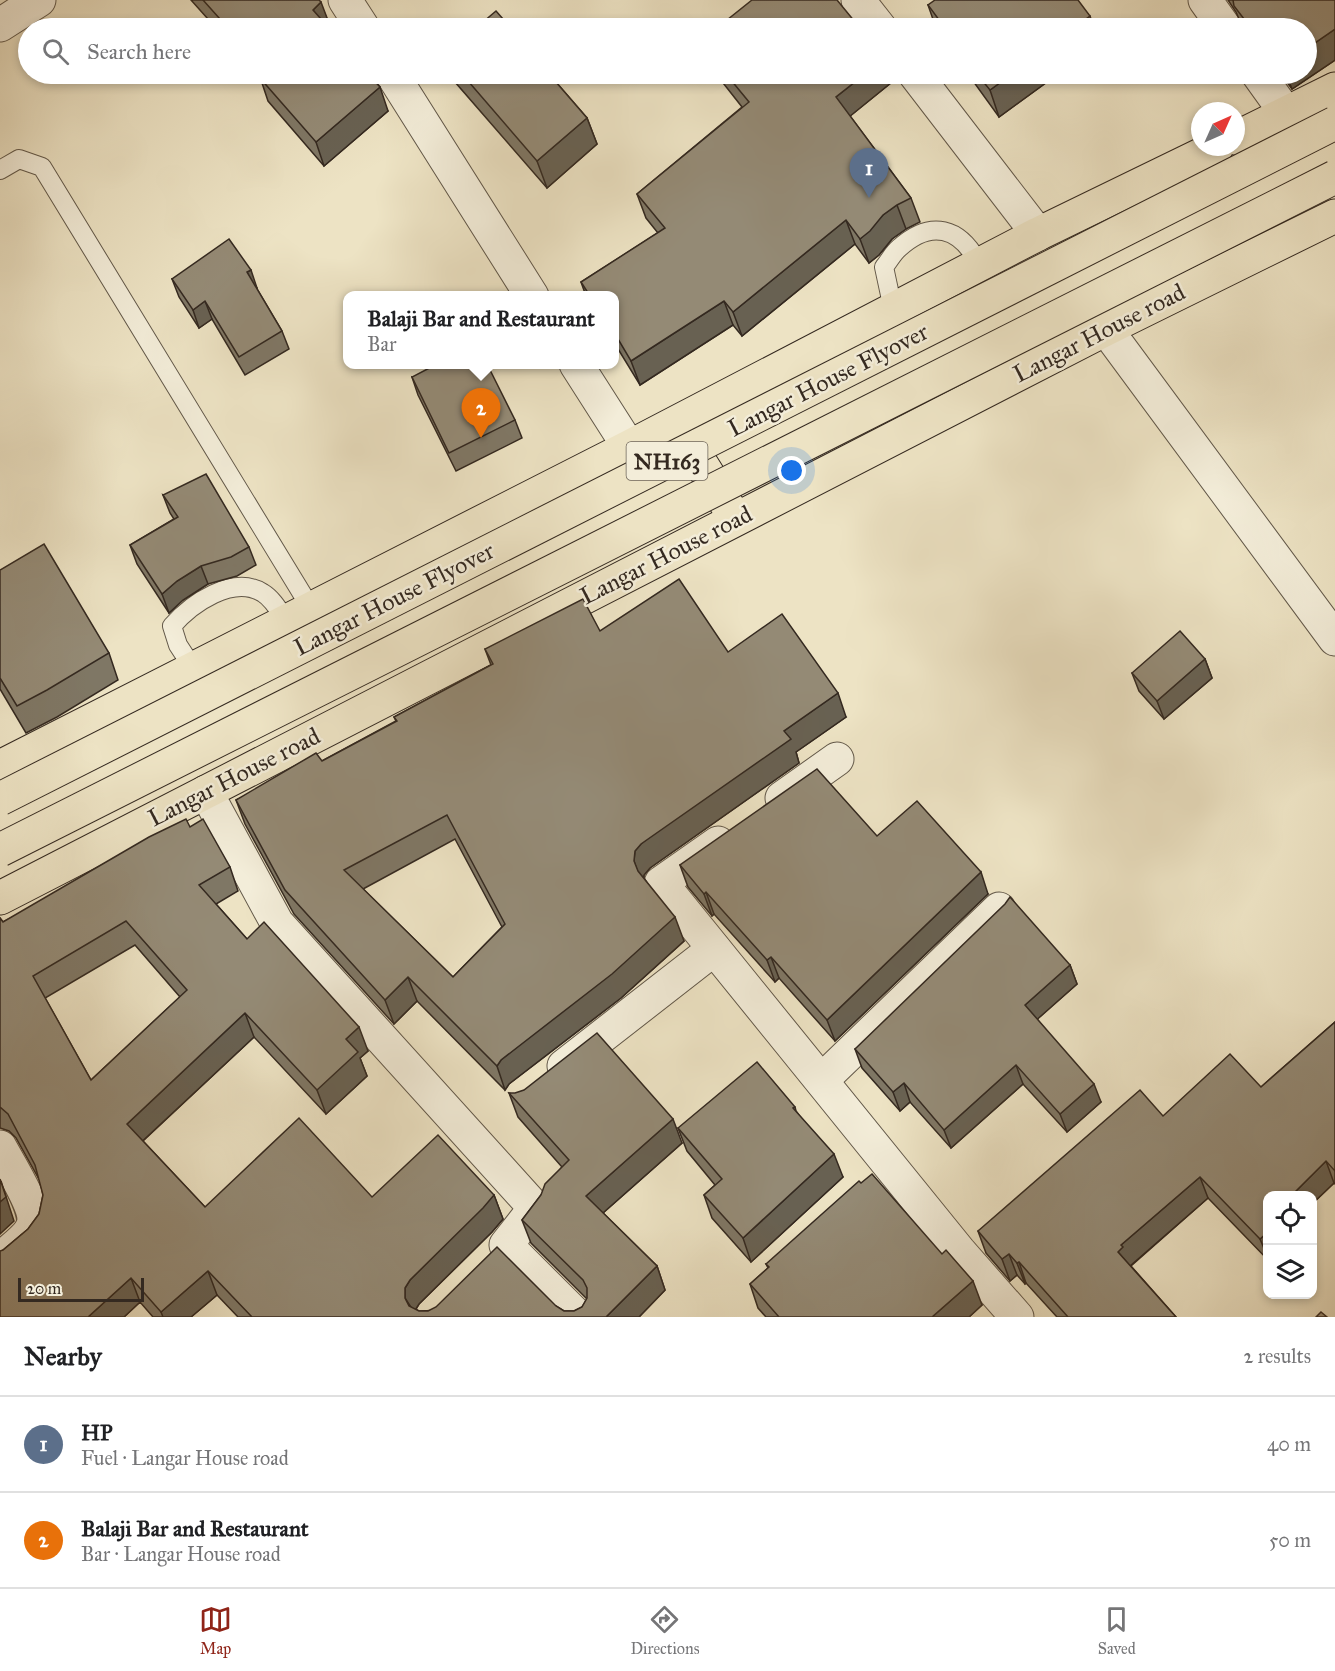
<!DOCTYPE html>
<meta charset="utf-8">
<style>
:root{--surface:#fff;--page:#f2f2f2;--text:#202124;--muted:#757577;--line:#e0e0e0;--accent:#8f2418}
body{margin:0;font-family:"IM FELL Great Primer",serif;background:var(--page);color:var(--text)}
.controls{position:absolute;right:18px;bottom:18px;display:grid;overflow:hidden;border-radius:12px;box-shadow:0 3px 9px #0003}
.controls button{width:54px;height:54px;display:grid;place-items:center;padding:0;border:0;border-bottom:2px solid var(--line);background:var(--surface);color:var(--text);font:30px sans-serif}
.compass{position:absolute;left:1191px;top:102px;width:54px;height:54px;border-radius:50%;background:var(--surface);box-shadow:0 3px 9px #0003;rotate:45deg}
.scale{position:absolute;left:18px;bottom:15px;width:126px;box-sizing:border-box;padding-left:6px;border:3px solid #342920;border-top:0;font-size:16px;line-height:21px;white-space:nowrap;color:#342920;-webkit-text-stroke:4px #f3edd9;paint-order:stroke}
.you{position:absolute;left:792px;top:471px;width:21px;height:21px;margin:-15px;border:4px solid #fff;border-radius:50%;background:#1a73e8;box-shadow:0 0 0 9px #1a73e833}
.badge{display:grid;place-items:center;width:39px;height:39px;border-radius:50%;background:var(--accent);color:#fff;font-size:20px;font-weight:700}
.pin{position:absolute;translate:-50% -50px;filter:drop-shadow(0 2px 3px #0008)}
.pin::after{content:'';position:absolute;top:32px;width:21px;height:18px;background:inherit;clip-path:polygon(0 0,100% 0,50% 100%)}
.popup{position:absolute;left:343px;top:291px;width:276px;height:78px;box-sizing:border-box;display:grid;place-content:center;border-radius:12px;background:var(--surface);filter:drop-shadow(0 2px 4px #0005);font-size:20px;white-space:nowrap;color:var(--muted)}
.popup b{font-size:22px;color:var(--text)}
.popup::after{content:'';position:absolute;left:50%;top:100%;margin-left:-12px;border:12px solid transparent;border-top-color:var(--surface)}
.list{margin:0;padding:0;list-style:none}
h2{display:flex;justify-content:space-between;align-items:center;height:78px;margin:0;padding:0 24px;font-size:26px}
h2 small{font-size:20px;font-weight:400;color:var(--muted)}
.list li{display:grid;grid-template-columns:39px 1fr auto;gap:18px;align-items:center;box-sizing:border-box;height:96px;padding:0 24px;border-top:2px solid var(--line)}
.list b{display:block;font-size:22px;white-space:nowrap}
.list p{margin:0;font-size:20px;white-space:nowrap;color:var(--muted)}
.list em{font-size:20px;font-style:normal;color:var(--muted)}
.icon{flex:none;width:33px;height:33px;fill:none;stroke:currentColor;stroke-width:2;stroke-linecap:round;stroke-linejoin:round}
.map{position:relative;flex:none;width:1335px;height:1317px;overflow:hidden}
.search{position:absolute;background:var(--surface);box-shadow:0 3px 9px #0003;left:18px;right:18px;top:18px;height:66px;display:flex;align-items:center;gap:15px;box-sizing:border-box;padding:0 21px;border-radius:33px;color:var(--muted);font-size:22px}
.sheet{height:270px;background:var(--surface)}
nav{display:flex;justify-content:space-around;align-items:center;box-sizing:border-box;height:84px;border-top:2px solid var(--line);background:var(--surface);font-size:16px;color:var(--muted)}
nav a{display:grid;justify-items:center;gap:3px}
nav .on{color:var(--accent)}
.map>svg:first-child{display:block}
</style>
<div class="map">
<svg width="1335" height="1317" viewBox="0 0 1335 1317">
<rect width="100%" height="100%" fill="#ede3c4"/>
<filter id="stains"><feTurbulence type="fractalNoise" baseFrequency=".00333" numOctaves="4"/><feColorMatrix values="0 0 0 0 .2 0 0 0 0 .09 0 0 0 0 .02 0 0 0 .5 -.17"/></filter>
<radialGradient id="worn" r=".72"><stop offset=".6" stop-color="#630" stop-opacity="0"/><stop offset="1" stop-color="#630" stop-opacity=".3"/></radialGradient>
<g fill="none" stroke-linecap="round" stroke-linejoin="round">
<g stroke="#625849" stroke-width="20">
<g id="service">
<path d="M 0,170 L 19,159 L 42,167 L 312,610"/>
<path d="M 893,309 L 884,267 C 889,261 893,253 899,248 C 931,219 960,227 979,264"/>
<path d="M 193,668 L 178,645 L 172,626 C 191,604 233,574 263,593 C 273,599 280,612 287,622"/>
</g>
</g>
<g stroke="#625849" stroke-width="35">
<g id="minor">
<path d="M 345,0 L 363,28"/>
<path d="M 1205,0 L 1225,28"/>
<path d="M 0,25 L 39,0"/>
<path d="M 392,74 L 532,296"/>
<path d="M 1258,74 L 1286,113"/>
<path d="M 576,364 L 629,447"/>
<path d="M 206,792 L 277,923 L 535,1208 L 506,1245 L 578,1317"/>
<path d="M 782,798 L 837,759"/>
<path d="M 718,843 L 661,883 L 959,1251 L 1017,1317"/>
<path d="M 564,1066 L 714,949"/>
<path d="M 822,1080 L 999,909"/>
<path d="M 0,1147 C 8,1162 38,1209 33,1225 C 29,1238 10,1250 0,1259"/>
</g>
</g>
<g stroke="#625849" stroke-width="35">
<g id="tertiary">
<path d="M 858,0 L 880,28"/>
<path d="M 915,74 L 1038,234"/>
<path d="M 1106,329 L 1335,639"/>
</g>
</g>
<g stroke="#342920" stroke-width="35">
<g id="primary">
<path d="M 1236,138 L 1335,89"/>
<path d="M 677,425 L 732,513"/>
<path d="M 0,767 L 629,447 L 1038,234 L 1217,147"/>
<path d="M 0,898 L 1106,329 L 1335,216"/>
</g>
</g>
<use href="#service" stroke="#f3edd9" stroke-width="18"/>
<use href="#minor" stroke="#f3edd9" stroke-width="33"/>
<use href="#tertiary" stroke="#f3edd9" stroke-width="33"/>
<use href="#primary" stroke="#ede3c4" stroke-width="33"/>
<g stroke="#342920" stroke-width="35" stroke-linecap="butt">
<g id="trunk-bridge">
<path d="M 0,799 L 1335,123"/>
<path d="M 0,850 L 1335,177"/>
</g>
</g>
<use href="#trunk-bridge" stroke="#ede3c4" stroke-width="33"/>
</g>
<g fill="#7f7765" stroke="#342920" stroke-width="1.5" fill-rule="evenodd">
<path d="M 191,0 L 319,0 L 330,26 L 328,27 L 329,28 L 216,28 Z"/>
<path d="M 1228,0 L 1335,0 L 1335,60 L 1292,89 L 1281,74 L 1306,74 L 1306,28 L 1243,28 L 1236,12 Z"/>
<path d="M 928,5 L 1094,28 L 936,28 Z"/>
<path d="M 255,74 L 368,74 L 388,111 L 324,166 L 268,101 L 261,80 Z"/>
<path d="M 452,74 L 549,74 L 587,118 L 597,144 L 547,188 L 455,82 Z"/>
<path d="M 716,74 L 889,74 L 892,82 L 850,116 L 911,198 L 920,222 L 906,229 L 892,239 L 879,255 L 869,263 L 855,244 L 742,336 L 733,325 L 640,385 L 615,344 L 615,296 L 586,296 L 581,282 L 658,233 L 646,218 L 637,194 L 742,107 Z"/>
<path d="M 968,74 L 1058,74 L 999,117 Z"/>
<path d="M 172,279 L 257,288 L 257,289 L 282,331 L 289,349 L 245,375 L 212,319 L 199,328 L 179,297 Z"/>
<path d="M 412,377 L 515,420 L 522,438 L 456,471 L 418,395 Z"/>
<path d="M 163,495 L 249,547 L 256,565 L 237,576 L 208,584 L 183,600 L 169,613 L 137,564 L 130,545 L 174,519 L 170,513 Z"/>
<path d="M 0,570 L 109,653 L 118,680 L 57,717 L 26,733 L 0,689 Z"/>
<path d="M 600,631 L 728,652 L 846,717 L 796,752 L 799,763 L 650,868 L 644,875 L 644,878 L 684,941 L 621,998 L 509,1084 L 505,1090 L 417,1001 L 394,1024 L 294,914 L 245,824 L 236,800 L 322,761 L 396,721 L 394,717 L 491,665 L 485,649 ZM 455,839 L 502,927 L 453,977 L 363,889 Z"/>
<path d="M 1205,659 L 1212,678 L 1164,719 L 1139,691 L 1132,673 Z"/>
<path d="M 190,827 L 230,867 L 238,891 L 216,904 L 247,939 L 368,1051 L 360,1058 L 367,1076 L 326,1114 L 254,1037 L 143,1141 L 205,1207 L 372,1197 L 494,1195 L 503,1219 L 492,1232 L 419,1304 L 416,1309 L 419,1311 L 556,1306 L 564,1311 L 574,1311 L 582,1307 L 587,1299 L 531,1243 L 522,1220 L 562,1167 L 518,1117 L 509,1093 L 682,1143 L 603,1213 L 657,1266 L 665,1290 L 639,1317 L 238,1317 L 217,1295 L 191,1317 L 153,1317 L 140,1302 L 124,1317 L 0,1317 L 3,1250 L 28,1229 L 39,1214 L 43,1195 L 40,1181 L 16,1138 L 9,1131 L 0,1128 L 0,918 L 3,922 ZM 135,945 L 180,997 L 91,1080 L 45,998 Z"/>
<path d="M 877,836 L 988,894 L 835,1041 L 779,978 L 775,982 L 714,914 L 712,916 L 688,887 L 680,865 Z"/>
<path d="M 1070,965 L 1077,984 L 1037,1019 L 1101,1102 L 1067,1132 L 1023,1084 L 951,1148 L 910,1102 L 900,1111 L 862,1068 L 855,1049 Z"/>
<path d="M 1335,1022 L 1335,1184 L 1334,1183 L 1312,1204 L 1312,1196 L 1268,1196 L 1268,1260 L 1208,1198 L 1131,1266 L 1176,1317 L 1057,1317 L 1026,1283 L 1025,1284 L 1017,1275 L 1010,1281 L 986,1253 L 978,1231 L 1163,1116 L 1261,1087 Z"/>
<path d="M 795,1107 L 796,1111 L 843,1177 L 751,1262 L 712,1218 L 704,1195 L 715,1185 L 687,1151 L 678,1128 Z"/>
<path d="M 766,1264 L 982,1305 L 969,1317 L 766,1317 L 758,1308 L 750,1284 L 768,1268 Z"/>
</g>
<g fill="#686152" stroke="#342920" stroke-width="1.5">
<path d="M 321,2 L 330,26 L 326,28 L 313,10 Z"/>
<path d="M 1090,16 L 1094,28 L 1073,28 Z"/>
<path d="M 1335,29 L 1335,60 L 1292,89 L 1286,74 L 1306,74 L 1306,49 Z"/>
<path d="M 865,74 L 889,74 L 892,82 L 844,121 L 836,97 Z"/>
<path d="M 1012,74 L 1058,74 L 999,117 L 990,90 Z"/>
<path d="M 380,87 L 388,111 L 324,166 L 316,142 Z"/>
<path d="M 587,118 L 597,144 L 547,188 L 537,161 Z"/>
<path d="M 897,205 L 906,229 L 892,239 L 879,255 L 869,263 L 860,239 L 883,215 Z"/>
<path d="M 846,220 L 855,244 L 742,336 L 733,312 Z"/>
<path d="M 251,270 L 257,288 L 254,291 L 247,272 Z"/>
<path d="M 205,301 L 212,319 L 199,328 L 193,310 Z"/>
<path d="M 724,301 L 733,325 L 640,385 L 631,361 Z"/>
<path d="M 201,566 L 208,584 L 183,600 L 169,613 L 162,594 L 177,581 Z"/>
<path d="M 1205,659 L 1212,678 L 1164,719 L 1157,701 Z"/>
<path d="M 838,693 L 846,717 L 796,752 L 799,763 L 650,868 L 644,875 L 642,885 L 634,861 L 635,851 L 641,844 L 784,731 Z"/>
<path d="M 981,872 L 988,894 L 835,1041 L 827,1020 Z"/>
<path d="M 706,892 L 714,914 L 712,916 L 704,894 Z"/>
<path d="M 675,917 L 684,941 L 621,998 L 509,1084 L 505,1090 L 497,1066 L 501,1060 Z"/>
<path d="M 771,957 L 779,978 L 775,982 L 767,960 Z"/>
<path d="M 1070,965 L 1077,984 L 1032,1024 L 1025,1005 Z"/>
<path d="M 408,977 L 417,1001 L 394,1024 L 385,1000 Z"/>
<path d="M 245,1013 L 254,1037 L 135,1148 L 127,1124 Z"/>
<path d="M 359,1027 L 368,1051 L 360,1058 L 367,1076 L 326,1114 L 317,1090 L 346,1039 Z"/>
<path d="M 1016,1065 L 1023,1084 L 951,1148 L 944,1130 Z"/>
<path d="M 904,1083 L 910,1102 L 900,1111 L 893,1092 Z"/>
<path d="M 1094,1084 L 1101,1102 L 1067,1132 L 1060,1114 Z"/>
<path d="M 673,1119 L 682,1143 L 595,1220 L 586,1196 Z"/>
<path d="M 834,1154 L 843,1177 L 751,1262 L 743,1238 Z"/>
<path d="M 1326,1161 L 1334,1183 L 1312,1204 L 1312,1196 L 1291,1196 Z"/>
<path d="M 1200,1177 L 1208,1198 L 1130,1266 L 1118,1252 L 1121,1245 Z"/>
<path d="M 1,1181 L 14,1221 L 0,1234 L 0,1202 Z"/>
<path d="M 494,1195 L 503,1219 L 492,1232 L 419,1304 L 414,1312 L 405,1298 L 405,1288 L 410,1280 Z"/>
<path d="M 1268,1232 L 1268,1258 L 1260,1239 Z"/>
<path d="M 1009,1254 L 1017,1275 L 1010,1281 L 1002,1259 Z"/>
<path d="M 1019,1262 L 1026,1283 L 1025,1284 L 1017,1263 Z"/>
<path d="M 657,1266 L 665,1290 L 639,1317 L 606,1317 Z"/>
<path d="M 208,1271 L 217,1295 L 191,1317 L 163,1317 L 161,1312 Z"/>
<path d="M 131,1278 L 140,1302 L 124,1317 L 88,1317 Z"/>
<path d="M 973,1281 L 982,1305 L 969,1317 L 932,1317 Z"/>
</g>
<g fill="#948a75" stroke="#342920" stroke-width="1.5" fill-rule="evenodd">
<path d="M 203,0 L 319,0 L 321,2 L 313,10 L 329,28 L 228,28 Z"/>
<path d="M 752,0 L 837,0 L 860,28 L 717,28 Z"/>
<path d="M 935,0 L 1078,0 L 1090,16 L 1073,28 L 945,28 L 928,5 Z"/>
<path d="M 1233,0 L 1335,0 L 1335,29 L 1306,49 L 1306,28 L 1251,28 L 1234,6 Z"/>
<path d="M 496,11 L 511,28 L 476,28 Z"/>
<path d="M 265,74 L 368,74 L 380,87 L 316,142 L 260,78 Z"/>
<path d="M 462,74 L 549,74 L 587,118 L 537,161 Z"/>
<path d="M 726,74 L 865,74 L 836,97 L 911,198 L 897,205 L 883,215 L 870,231 L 860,239 L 846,220 L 733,312 L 724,301 L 631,361 L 615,334 L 615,296 L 590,296 L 581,282 L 665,228 L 637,194 L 749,102 Z"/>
<path d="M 977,74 L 1012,74 L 990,90 Z"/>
<path d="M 229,239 L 251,270 L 247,272 L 282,331 L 239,357 L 205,301 L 193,310 L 172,279 Z"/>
<path d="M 437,364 L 487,364 L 515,420 L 449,453 L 412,377 Z"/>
<path d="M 206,474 L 249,547 L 231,557 L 201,566 L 177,581 L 162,594 L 130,545 L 178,517 L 163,495 Z"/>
<path d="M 44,544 L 109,653 L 47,690 L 17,706 L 0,678 L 0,570 Z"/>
<path d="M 679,579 L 728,652 L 782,614 L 838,693 L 784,731 L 791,739 L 641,844 L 635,851 L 634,861 L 638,871 L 675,917 L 612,974 L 501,1060 L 497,1066 L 408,977 L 385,1000 L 285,890 L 236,800 L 316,753 L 322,761 L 397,721 L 394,717 L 493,664 L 485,649 L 583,599 L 600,631 ZM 447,815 L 505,924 L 453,977 L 344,870 Z"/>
<path d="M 1180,631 L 1205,659 L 1157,701 L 1132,673 Z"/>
<path d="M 817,769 L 877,836 L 917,801 L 981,872 L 827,1020 L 771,957 L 767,960 L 706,892 L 704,894 L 680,865 Z"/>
<path d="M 186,819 L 190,827 L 203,819 L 230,867 L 199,885 L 247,939 L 264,922 L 359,1027 L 346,1039 L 358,1052 L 317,1090 L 245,1013 L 127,1124 L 205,1207 L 299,1118 L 372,1197 L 438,1135 L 494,1195 L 483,1208 L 410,1280 L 405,1288 L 405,1298 L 409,1306 L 419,1311 L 428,1311 L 436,1307 L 497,1247 L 556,1306 L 564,1311 L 574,1311 L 582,1307 L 587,1298 L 587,1288 L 583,1280 L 522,1220 L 541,1195 L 545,1184 L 569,1160 L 509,1093 L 515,1093 L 524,1090 L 597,1033 L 673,1119 L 586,1196 L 657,1266 L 606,1317 L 252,1317 L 208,1271 L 161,1312 L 131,1278 L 88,1317 L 0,1317 L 0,1251 L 3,1250 L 28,1229 L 39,1214 L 43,1195 L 35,1165 L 8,1114 L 0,1107 L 0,918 L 3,922 L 149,837 ZM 126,921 L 187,990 L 91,1080 L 33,976 Z"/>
<path d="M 1010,897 L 1070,965 L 1025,1005 L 1094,1084 L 1060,1114 L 1016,1065 L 944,1130 L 904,1083 L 893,1092 L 855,1049 L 1005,904 Z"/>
<path d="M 1335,1022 L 1335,1171 L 1326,1161 L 1291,1196 L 1268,1196 L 1268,1232 L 1260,1239 L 1200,1177 L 1121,1245 L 1123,1247 L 1118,1252 L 1176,1317 L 1068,1317 L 1019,1262 L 1017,1263 L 1009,1254 L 1002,1259 L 978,1231 L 1140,1090 L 1163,1116 L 1230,1054 L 1261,1087 Z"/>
<path d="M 757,1062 L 795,1107 L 793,1108 L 834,1154 L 743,1238 L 704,1195 L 722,1179 L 678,1128 Z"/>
<path d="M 872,1174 L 942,1254 L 946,1250 L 973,1281 L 932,1317 L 779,1317 L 750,1284 L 769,1267 L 766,1264 L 859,1181 L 861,1183 Z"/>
<path d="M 0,1179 L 6,1197 L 0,1202 Z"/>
<path d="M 1321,1312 L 1327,1317 L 1316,1317 Z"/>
</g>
<g text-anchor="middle" stroke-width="5" stroke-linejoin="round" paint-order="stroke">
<rect fill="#f3edd9" stroke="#6d6458" stroke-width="1.5" x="626.5" y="442" width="81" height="38" rx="4.5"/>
<g font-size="22" font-weight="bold" fill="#342920">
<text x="667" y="469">NH163</text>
</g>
<g font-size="24" fill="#342920" stroke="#f3edd9">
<text transform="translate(1099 333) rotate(-27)" y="8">Langar House road</text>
<text transform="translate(828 380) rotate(-27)" y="8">Langar House Flyover</text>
<text transform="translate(666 555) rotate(-27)" y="8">Langar House road</text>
<text transform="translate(394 599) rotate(-27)" y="8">Langar House Flyover</text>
<text transform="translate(234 777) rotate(-27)" y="8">Langar House road</text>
</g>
</g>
<rect width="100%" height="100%" filter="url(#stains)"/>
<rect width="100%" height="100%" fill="url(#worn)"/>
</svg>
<div class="controls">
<button><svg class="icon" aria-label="locate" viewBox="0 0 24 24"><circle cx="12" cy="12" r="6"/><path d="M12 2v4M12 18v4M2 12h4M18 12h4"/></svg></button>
<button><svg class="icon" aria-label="layers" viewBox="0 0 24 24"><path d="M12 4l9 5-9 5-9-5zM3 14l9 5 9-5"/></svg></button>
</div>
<svg class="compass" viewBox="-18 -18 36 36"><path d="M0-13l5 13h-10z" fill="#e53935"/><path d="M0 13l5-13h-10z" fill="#757577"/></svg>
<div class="scale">20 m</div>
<div class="you"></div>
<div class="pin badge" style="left:869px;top:198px;background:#5c6f8a">1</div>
<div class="pin badge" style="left:481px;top:438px;background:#e8710a">2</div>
<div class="popup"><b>Balaji Bar and Restaurant</b>Bar</div>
<div class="search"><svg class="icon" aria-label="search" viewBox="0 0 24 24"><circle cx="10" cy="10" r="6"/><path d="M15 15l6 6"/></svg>Search here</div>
</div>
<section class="sheet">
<h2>Nearby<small>2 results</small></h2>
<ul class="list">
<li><span class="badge" style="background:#5c6f8a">1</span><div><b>HP</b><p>Fuel · Langar House road</p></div><em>40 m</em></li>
<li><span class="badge" style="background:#e8710a">2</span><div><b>Balaji Bar and Restaurant</b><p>Bar · Langar House road</p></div><em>50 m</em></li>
</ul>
</section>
<nav>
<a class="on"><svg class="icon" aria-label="map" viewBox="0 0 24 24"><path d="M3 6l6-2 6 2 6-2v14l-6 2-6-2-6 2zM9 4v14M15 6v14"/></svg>Map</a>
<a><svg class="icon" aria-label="directions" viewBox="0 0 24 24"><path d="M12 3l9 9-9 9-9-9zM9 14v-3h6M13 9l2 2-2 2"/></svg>Directions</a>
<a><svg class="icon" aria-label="saved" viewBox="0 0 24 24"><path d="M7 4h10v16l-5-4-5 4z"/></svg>Saved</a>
</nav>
